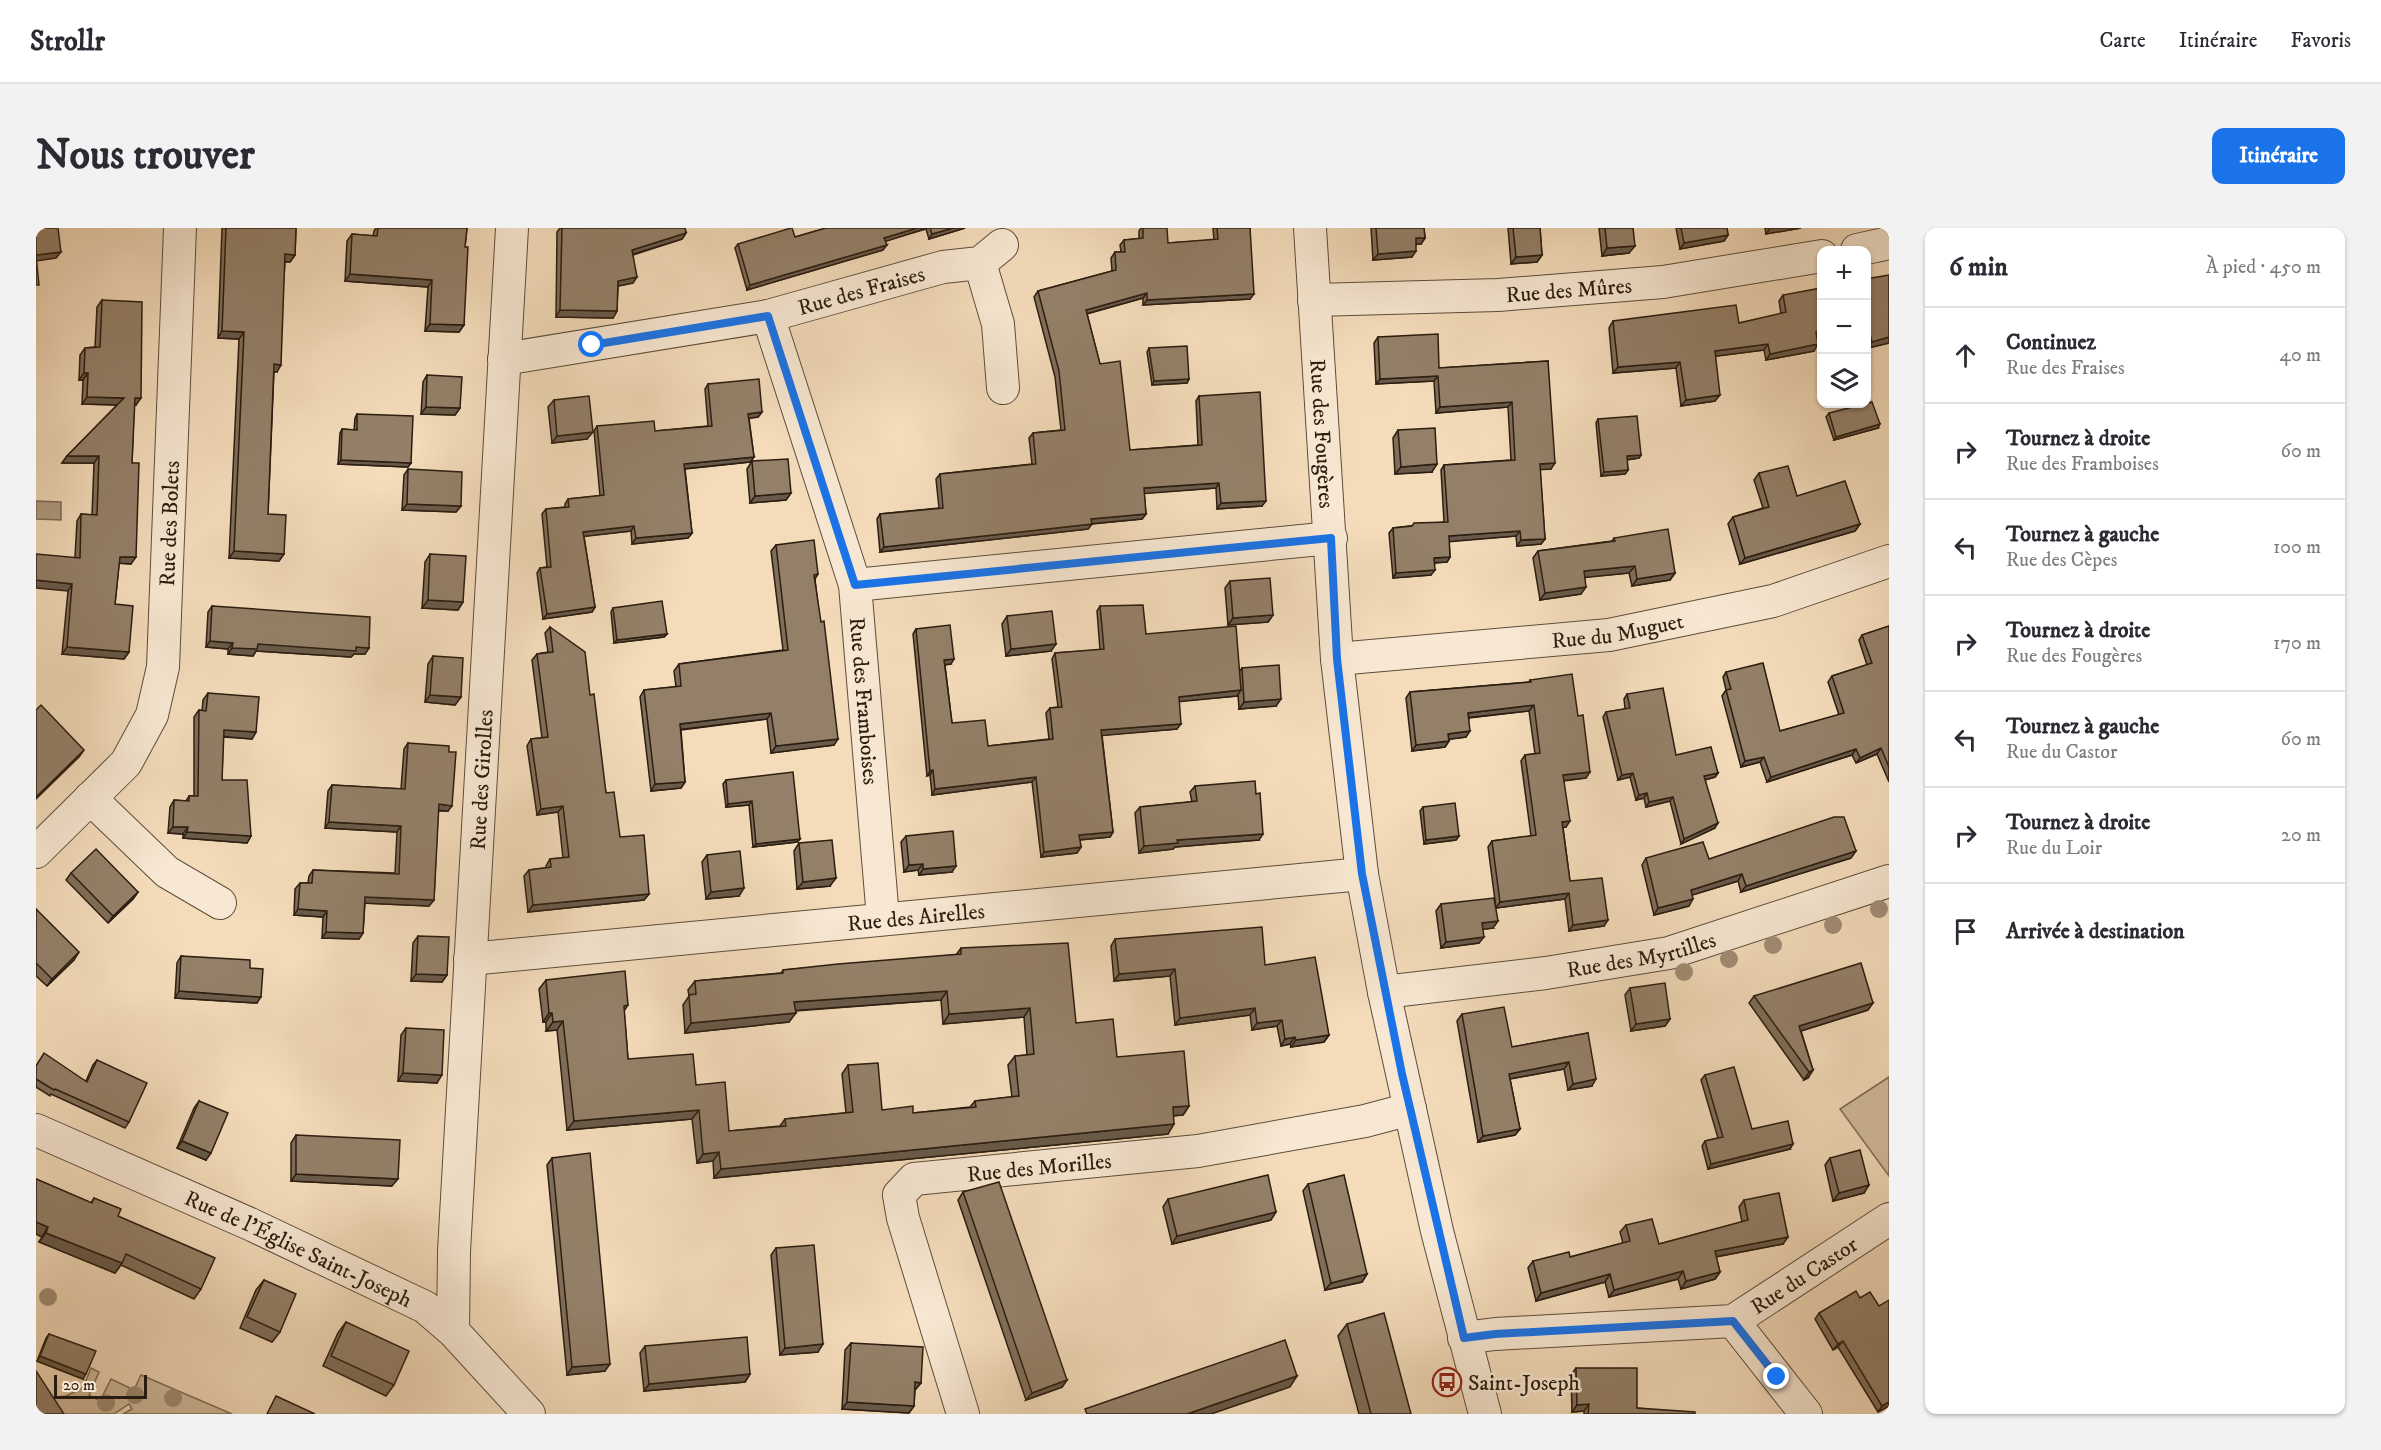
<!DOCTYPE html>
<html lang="fr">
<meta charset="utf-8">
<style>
:root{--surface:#fff;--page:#f2f2f3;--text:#2b2b33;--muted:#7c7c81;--line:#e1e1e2;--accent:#1a73e8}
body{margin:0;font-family:"IM FELL DW Pica",serif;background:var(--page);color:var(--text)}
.controls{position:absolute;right:18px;top:18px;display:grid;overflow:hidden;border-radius:12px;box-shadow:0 2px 4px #0004}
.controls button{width:54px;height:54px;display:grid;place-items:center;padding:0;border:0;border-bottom:2px solid var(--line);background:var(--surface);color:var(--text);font:30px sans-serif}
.scale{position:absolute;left:18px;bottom:15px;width:93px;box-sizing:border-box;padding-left:6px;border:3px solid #2b1d10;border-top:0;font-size:16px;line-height:21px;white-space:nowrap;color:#2b1d10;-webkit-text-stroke:4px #f8e8d3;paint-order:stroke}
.stop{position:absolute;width:18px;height:18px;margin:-14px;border:4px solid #1a73e8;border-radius:50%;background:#fff}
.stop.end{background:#1a73e8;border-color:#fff;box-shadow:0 2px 6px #0008}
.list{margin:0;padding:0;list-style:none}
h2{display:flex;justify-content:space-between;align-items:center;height:78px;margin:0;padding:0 24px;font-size:26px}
h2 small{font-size:20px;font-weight:400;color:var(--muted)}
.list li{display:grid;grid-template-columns:39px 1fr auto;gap:18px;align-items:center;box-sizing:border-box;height:96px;padding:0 24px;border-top:2px solid var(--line)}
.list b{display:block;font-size:22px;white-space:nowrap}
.list p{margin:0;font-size:20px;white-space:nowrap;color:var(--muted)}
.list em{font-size:20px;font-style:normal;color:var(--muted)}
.icon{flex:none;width:33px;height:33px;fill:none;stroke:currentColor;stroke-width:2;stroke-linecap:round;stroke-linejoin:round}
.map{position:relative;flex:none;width:1853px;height:1186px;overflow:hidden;border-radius:12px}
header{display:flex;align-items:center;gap:36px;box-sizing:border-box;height:84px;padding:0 30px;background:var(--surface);border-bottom:2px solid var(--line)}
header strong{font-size:28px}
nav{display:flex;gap:33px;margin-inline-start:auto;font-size:21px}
.intro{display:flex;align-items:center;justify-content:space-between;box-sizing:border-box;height:144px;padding:0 36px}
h1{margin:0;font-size:42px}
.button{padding:15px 27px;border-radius:12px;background:var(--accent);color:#fff;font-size:21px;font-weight:700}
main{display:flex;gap:36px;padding:0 36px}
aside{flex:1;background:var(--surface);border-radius:12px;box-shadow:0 2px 4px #0004}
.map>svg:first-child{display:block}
</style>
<header>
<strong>Strollr</strong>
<nav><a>Carte</a><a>Itinéraire</a><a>Favoris</a></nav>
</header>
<div class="intro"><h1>Nous trouver</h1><a class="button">Itinéraire</a></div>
<main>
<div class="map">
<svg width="1853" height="1186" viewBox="0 0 1853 1186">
<rect width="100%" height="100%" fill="#f4dcbb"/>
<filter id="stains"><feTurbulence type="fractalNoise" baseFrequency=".00333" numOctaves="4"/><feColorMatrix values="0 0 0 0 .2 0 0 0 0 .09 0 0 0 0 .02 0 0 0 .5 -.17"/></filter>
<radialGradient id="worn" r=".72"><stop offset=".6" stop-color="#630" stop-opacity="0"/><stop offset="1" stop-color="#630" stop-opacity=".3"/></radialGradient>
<g fill="#d2bc9e" stroke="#7e6c57" stroke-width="1.5">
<path d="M 1853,849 L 1853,948 L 1804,881 Z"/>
<path d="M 55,1140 L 63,1144 L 53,1167 L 64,1173 L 75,1151 L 98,1162 L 105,1147 L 196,1186 L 87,1186 L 96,1181 L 93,1176 L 78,1186 L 16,1186 L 11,1170 L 30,1168 L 47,1160 Z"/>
</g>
<path fill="#b09b81" stroke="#7b6954" stroke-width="1.5" d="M 0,273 L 25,274 L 25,292 L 0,291 Z"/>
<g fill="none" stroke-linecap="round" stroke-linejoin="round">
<g stroke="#5d4d3b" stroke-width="34">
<g id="minor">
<path id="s1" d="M 1274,0 L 1301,431 L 1326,646 L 1348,764 L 1401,1003 L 1449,1186"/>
<path d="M 1821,22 L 1853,15"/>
<path d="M 944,35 L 962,96 L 967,160"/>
<path id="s2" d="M 1278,72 L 1462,67 L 1627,54 L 1786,28"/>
<path id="s3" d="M 732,88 L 819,357 L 847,690"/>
<path id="s4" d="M 468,131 L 732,88 L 907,39 L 944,35 L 966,17"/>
<path d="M 819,357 L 1295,310"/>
<path id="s5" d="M 1301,431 L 1573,407 L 1737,373 L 1853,333"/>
<path d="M 54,570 L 131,644 L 184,675"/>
<path id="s6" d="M 0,624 L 90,535 L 116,487 L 127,439 L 144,0"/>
<path id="s7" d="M 434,731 L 1326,646"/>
<path id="s8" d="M 1348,764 L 1510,745 L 1633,725 L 1853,653"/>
<path id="s9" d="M 0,902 L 214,996 L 389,1079 L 417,1103 L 493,1186"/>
<path d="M 1697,1093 L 1770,1186"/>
<path id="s10" d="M 417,1103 L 418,1023 L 476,0"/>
<path id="s11" d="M 1428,1110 L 1459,1106 L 1697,1093 L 1853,991"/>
<path id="s12" d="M 927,1186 L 867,990 L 863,967 L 878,951 L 1162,923 L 1329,893 L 1374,881"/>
</g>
</g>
<use href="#minor" stroke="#f8e8d3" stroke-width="32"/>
</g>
<g fill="#a18d75">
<circle cx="1843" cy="681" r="9"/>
<circle cx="1797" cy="697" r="9"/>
<circle cx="1737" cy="717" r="9"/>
<circle cx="1693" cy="731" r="9"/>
<circle cx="1648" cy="744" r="9"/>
<circle cx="12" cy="1069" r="9"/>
<circle cx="99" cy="1167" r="9"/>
<circle cx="137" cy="1170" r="9"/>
<circle cx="70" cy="1175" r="9"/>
</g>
<g fill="#7f6e5a" stroke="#2b1d10" stroke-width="1.5">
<path d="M 186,0 L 260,0 L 259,27 L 254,34 L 249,34 L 241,144 L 238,143 L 232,286 L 248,326 L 243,333 L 193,330 L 203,111 L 182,110 Z"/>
<path d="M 340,0 L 431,0 L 429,19 L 428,97 L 423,104 L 389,103 L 392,59 L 309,53 L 311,13 L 316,6 L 337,8 L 338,3 Z"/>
<path d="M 524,0 L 649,0 L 650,5 L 646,11 L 597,27 L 597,55 L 582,58 L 581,83 L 577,90 L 520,89 L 521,4 Z"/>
<path d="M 790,0 L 929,0 L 893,11 L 890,1 L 849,13 L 847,22 L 711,62 L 699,20 L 702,16 L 759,9 Z"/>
<path d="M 1105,0 L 1107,0 L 1132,15 L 1178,12 L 1177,0 L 1214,0 L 1214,71 L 1107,77 L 1107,70 L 1051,86 L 1064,136 L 1094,222 L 1162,217 L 1160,173 L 1163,168 L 1226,278 L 1181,281 L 1180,260 L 1108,265 L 1110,286 L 1106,291 L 1056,296 L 1052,301 L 844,324 L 841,291 L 844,286 L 903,280 L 900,251 L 904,246 L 996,236 L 993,210 L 997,205 L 1025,202 L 1019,149 L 998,69 L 1002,63 L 1076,43 L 1075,30 L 1079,24 L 1085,24 L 1084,17 L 1088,12 L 1103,11 L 1103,3 Z"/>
<path d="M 1335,0 L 1388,0 L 1389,10 L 1385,16 L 1380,16 L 1376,29 L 1337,32 Z"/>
<path d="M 1472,0 L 1504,0 L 1506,27 L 1501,34 L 1475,36 Z"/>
<path d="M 1563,0 L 1597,0 L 1593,25 L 1566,28 Z"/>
<path d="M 1640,0 L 1691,0 L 1692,7 L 1688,13 L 1644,21 Z"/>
<path d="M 1729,0 L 1765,0 L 1730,6 Z"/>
<path d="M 1830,51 L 1853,115 L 1832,120 L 1830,115 Z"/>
<path d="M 1747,67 L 1781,109 L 1778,123 L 1730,132 L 1728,122 L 1679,128 L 1679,173 L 1645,178 L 1640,140 L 1577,145 L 1573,100 L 1577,93 L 1703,95 L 1745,86 L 1743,73 Z"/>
<path d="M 66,72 L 100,177 L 98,177 L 96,235 L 95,336 L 83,335 L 79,376 L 93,424 L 88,431 L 26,426 L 32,363 L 39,329 L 41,293 L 45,286 L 56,287 L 58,235 L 26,235 L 31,228 L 81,177 L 46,176 L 47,152 L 43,152 L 44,127 L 49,120 L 59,119 L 61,79 Z"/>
<path d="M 1342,109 L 1403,140 L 1512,133 L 1515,241 L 1504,241 L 1509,311 L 1505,316 L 1481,318 L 1480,308 L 1413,313 L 1414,329 L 1411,334 L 1399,335 L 1395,347 L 1357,350 L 1353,305 L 1357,300 L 1408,294 L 1405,242 L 1408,237 L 1475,232 L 1472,179 L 1400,185 L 1398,153 L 1340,156 L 1338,115 Z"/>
<path d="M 1113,120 L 1153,151 L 1151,155 L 1116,157 L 1111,124 Z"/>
<path d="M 391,147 L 424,180 L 419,187 L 385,186 L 387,154 Z"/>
<path d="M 672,156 L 726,184 L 722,189 L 713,190 L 718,229 L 714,234 L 649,241 L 656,305 L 652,310 L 596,316 L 595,303 L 548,308 L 559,379 L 556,384 L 507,391 L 501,345 L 504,340 L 511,339 L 506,286 L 510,281 L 529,279 L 529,276 L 532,271 L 564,268 L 558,203 L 561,198 L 619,203 L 672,198 L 669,161 Z"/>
<path d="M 518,172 L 551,211 L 516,215 L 512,179 Z"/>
<path d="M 1793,185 L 1842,200 L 1798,212 L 1790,189 Z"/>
<path d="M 321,186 L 375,235 L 372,239 L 302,236 L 304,205 L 306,201 L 318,202 L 319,190 Z"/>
<path d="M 1562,191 L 1605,227 L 1603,230 L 1591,232 L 1592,242 L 1589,246 L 1565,248 L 1560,195 Z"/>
<path d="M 1362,202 L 1396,244 L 1359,246 L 1357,210 Z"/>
<path d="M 716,233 L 755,265 L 750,272 L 714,275 L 711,241 Z"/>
<path d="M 372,241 L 425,278 L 420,284 L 366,282 L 368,247 Z"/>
<path d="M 1723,245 L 1761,268 L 1824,296 L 1819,303 L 1704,336 L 1692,296 L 1697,289 L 1727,280 L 1718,252 Z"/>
<path d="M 1578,310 L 1639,345 L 1634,352 L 1596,358 L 1593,345 L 1549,349 L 1545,366 L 1504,372 L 1497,330 L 1502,323 L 1576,313 Z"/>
<path d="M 740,317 L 782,346 L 779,351 L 798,517 L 735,525 L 731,491 L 645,502 L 649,554 L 645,560 L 615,563 L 604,469 L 608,462 L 640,459 L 638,443 L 643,436 L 747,422 L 735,323 Z"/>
<path d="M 394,326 L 427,374 L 422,382 L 386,380 L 389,334 Z"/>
<path d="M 1194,353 L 1237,387 L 1232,394 L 1192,397 L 1189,360 Z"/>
<path d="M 176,378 L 333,420 L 329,426 L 318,426 L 315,429 L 220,423 L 217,428 L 192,426 L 192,421 L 170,419 L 172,384 Z"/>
<path d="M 1064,378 L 1110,406 L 1203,444 L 1206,440 L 1240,478 L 1203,481 L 1202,466 L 1201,468 L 1143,473 L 1141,501 L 1066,507 L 1077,604 L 1074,609 L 1044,612 L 1045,619 L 1041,625 L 1005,629 L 996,554 L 896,567 L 894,547 L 891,548 L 877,406 L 880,401 L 915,436 L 909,437 L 916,495 L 952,518 L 1013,511 L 1010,485 L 1014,480 L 1022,479 L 1016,431 L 1019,425 L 1064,422 L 1061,383 Z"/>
<path d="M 577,380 L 631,406 L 628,409 L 578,415 L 575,384 Z"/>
<path d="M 971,388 L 1015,423 L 970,428 L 966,396 Z"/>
<path d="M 1853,398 L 1853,554 L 1841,526 L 1820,535 L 1816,527 L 1731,554 L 1724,534 L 1705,539 L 1686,468 L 1690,462 L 1687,449 L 1690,444 L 1744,503 L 1803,487 L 1792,454 L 1796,448 L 1831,437 L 1823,412 L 1826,407 Z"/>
<path d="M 514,399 L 554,467 L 570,565 L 584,609 L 613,666 L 608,672 L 492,684 L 488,648 L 493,642 L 510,640 L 510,638 L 514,631 L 527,630 L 522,584 L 501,587 L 491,518 L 495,511 L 506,510 L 496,432 L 501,426 L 512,424 L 509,405 Z"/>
<path d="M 397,428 L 425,469 L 419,477 L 389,474 L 392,436 Z"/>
<path d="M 1494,452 L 1550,550 L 1528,553 L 1530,599 L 1527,599 L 1534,653 L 1568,698 L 1533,703 L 1529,671 L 1460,680 L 1452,619 L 1456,613 L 1495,608 L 1485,533 L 1489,527 L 1499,526 L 1493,483 L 1433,490 L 1430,509 L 1413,511 L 1413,513 L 1409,519 L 1376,523 L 1370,470 L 1374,464 L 1493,454 Z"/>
<path d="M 172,465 L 220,504 L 216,511 L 187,509 L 186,552 L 215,608 L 211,615 L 147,610 L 147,606 L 132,605 L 134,579 L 138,572 L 150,573 L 153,568 L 158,568 L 158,489 L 163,482 L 166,483 L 167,472 Z"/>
<path d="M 1591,466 L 1640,527 L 1682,545 L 1679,549 L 1669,552 L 1679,600 L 1645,616 L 1634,573 L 1610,579 L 1608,570 L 1600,572 L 1594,549 L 1582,552 L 1567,489 L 1570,484 L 1589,481 L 1588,471 Z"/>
<path d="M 372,515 L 412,583 L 402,583 L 398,672 L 393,678 L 329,675 L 327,705 L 323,711 L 286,710 L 287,689 L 258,687 L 259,661 L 264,655 L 272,655 L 273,648 L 277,642 L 359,645 L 361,604 L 289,600 L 292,563 L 296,557 L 365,561 L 368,521 Z"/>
<path d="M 690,552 L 764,611 L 761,614 L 717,619 L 713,577 L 690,579 L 687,556 Z"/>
<path d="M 1159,558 L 1223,612 L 1139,619 L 1137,621 L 1103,625 L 1099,585 L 1104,579 L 1156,574 L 1154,564 Z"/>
<path d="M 1387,579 L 1423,608 L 1420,612 L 1388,616 L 1384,583 Z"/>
<path d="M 870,608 L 916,644 L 883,647 L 882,642 L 868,644 L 865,614 Z"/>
<path d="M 763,615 L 794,658 L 761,661 L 758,623 Z"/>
<path d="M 671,627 L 703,668 L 670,671 L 666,634 Z"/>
<path d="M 1610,630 L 1673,631 L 1815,630 L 1705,664 L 1702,653 L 1656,667 L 1653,678 L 1618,687 L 1606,637 Z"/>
<path d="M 35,645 L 102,664 L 97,671 L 72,695 L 30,652 Z"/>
<path d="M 1405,676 L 1457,700 L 1447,701 L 1443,715 L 1405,720 L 1400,683 Z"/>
<path d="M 0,681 L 38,732 L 11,758 L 0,748 Z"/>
<path d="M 382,708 L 411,747 L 406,754 L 375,753 L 377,715 Z"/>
<path d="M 1079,711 L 1229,737 L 1293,807 L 1288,814 L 1255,819 L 1254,816 L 1245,818 L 1241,798 L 1216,802 L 1214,787 L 1139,797 L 1134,748 L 1078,753 L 1075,718 Z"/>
<path d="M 925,720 L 1040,795 L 1081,829 L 1153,878 L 1147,887 L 1137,888 L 1132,906 L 678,950 L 677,933 L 661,935 L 656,891 L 531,902 L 521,802 L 510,803 L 510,794 L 507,794 L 503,761 L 510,752 L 592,777 L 588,783 L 592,831 L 660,857 L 693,903 L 744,898 L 749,891 L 810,885 L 806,846 L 812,837 L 846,882 L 877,885 L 934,879 L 939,873 L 976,869 L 972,837 L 979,828 L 991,827 L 988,789 L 907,796 L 905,772 L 759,783 L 753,794 L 649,805 L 647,777 L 653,768 L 652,762 L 659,753 L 745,745 L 747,742 L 920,727 Z"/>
<path d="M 145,728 L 214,740 L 221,775 L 139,770 L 141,735 Z"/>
<path d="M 1594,760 L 1634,791 L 1629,798 L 1595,803 L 1589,767 Z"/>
<path d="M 1718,768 L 1832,782 L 1765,803 L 1777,842 L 1772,850 L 1768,852 L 1713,775 Z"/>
<path d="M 1426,786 L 1476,819 L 1552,805 L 1556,858 L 1532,862 L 1528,841 L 1474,851 L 1484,901 L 1479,907 L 1442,914 L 1421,793 Z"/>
<path d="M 370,800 L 401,855 L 362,853 L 365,807 Z"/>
<path d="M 61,832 L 93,894 L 89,900 L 15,866 L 14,868 L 0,859 L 0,837 L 50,853 L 57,837 Z"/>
<path d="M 1669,847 L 1716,901 L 1754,921 L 1672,941 L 1666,918 L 1669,913 L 1682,910 L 1665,852 Z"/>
<path d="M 163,873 L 170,932 L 141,920 L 158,880 Z"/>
<path d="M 260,907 L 356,958 L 255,953 L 255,915 Z"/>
<path d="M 516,930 L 569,1143 L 531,1147 L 511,937 Z"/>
<path d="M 1794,930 L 1828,965 L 1797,973 L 1789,937 Z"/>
<path d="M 0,951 L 55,975 L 58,970 L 82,988 L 165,1061 L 158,1071 L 85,1037 L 79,1045 L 3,1014 L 6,1009 L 0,1006 Z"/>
<path d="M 1272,956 L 1331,1046 L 1326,1054 L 1289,1062 L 1267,963 Z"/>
<path d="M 927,964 L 1031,1152 L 1026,1159 L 990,1172 L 922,972 Z"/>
<path d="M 1132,971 L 1235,992 L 1136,1016 L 1127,979 Z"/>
<path d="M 1708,972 L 1747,1016 L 1680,1029 L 1684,1044 L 1679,1051 L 1645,1061 L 1642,1051 L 1573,1069 L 1569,1054 L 1500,1073 L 1492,1040 L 1497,1033 L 1534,1029 L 1587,1015 L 1584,1004 L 1590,997 L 1623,1016 L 1706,994 L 1703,979 Z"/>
<path d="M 740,1020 L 782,1124 L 744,1127 L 735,1027 Z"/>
<path d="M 228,1052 L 244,1104 L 236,1114 L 204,1100 L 220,1062 Z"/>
<path d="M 1824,1070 L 1843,1078 L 1853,1178 L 1842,1184 L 1802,1119 L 1797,1122 L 1779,1091 L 1783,1085 Z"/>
<path d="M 310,1094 L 358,1157 L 350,1168 L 287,1138 L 302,1105 Z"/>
<path d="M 1311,1096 L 1375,1186 L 1323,1186 L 1302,1108 Z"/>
<path d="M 13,1106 L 47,1151 L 1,1133 L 10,1110 Z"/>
<path d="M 815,1115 L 885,1155 L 879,1162 L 878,1178 L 873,1185 L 806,1181 L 809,1122 Z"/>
<path d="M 609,1118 L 714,1146 L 709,1154 L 608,1163 L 604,1125 Z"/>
<path d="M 1540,1140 L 1601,1180 L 1659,1186 L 1548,1186 L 1548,1183 L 1536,1184 L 1535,1147 Z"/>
</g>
<g fill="#685a4a" stroke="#2b1d10" stroke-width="1.5">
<path d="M 881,0 L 891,0 L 845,15 L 848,10 Z"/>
<path d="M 917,0 L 929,0 L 893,11 L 896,6 Z"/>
<path d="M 1734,0 L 1765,0 L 1730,6 Z"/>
<path d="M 650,5 L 646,11 L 591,28 L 596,22 Z"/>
<path d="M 1692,7 L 1688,13 L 1644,21 L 1648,15 Z"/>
<path d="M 1380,10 L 1389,10 L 1385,16 L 1375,16 Z"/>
<path d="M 851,17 L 847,22 L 711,62 L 714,57 Z"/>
<path d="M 1599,18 L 1593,25 L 1566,28 L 1571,20 Z"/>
<path d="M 1380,23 L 1376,29 L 1337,32 L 1342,26 Z"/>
<path d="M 25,24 L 20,30 L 0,33 L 0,27 Z"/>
<path d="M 249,26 L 259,27 L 254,34 L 244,33 Z"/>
<path d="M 1506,27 L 1501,34 L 1475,36 L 1480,29 Z"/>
<path d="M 314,46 L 396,52 L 392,59 L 309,53 Z"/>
<path d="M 601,49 L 597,55 L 577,59 L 582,53 Z"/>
<path d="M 1111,65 L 1107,70 L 1046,87 L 1050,82 Z"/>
<path d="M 1218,66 L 1214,71 L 1107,77 L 1111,72 Z"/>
<path d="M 524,82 L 581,83 L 577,90 L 520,89 Z"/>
<path d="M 394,96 L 428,97 L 423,104 L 389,103 Z"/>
<path d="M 186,103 L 208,104 L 203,111 L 182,110 Z"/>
<path d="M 1785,103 L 1785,109 L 1776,110 L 1780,104 Z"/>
<path d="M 1853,109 L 1853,115 L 1832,120 L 1836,114 Z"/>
<path d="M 1732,116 L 1728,122 L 1674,129 L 1679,123 Z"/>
<path d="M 1782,116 L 1778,123 L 1730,132 L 1734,126 Z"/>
<path d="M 1644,134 L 1640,140 L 1577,145 L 1582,139 Z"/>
<path d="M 238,136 L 245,137 L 241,144 L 233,143 Z"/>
<path d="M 48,145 L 52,145 L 47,152 L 43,152 Z"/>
<path d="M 1402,148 L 1398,153 L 1340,156 L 1344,151 Z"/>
<path d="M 1153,151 L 1151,155 L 1116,157 L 1118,153 Z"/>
<path d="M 1684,167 L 1679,173 L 1645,178 L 1650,172 Z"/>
<path d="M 51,169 L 88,170 L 83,177 L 46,176 Z"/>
<path d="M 99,170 L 105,170 L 100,177 L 94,177 Z"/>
<path d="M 1476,174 L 1472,179 L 1400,185 L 1404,179 Z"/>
<path d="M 390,179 L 424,180 L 419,187 L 385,186 Z"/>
<path d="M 726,184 L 722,189 L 709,191 L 712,186 Z"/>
<path d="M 1844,196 L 1842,200 L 1798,212 L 1800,209 Z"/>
<path d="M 557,204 L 551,211 L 516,215 L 521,208 Z"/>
<path d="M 1605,227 L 1603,230 L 1588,232 L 1591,228 Z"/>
<path d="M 31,228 L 63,228 L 58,235 L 26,235 Z"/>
<path d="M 718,229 L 714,234 L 645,241 L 648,236 Z"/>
<path d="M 305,232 L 375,235 L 372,239 L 302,236 Z"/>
<path d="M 1519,235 L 1515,241 L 1500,242 L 1504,236 Z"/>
<path d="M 1401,236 L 1396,244 L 1359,246 L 1365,239 Z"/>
<path d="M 1592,242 L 1589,246 L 1565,248 L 1568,244 Z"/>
<path d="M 1183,255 L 1180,260 L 1104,266 L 1108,260 Z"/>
<path d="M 755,265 L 750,272 L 714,275 L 719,268 Z"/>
<path d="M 1230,273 L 1226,278 L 1181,281 L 1185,275 Z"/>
<path d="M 371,276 L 425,278 L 420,284 L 366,282 Z"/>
<path d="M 1110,286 L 1106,291 L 1052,296 L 1055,291 Z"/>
<path d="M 1056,296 L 1052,301 L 844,324 L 848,319 Z"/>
<path d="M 1824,296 L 1819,303 L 1704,336 L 1709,330 Z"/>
<path d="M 598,298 L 595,303 L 543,309 L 547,304 Z"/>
<path d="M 1484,303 L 1480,308 L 1409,314 L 1413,308 Z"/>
<path d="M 656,305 L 652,310 L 596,316 L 600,310 Z"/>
<path d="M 1509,311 L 1505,316 L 1481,318 L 1485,312 Z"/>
<path d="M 198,323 L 248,326 L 243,333 L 193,330 Z"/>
<path d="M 84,329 L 100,329 L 95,336 L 79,335 Z"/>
<path d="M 1414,329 L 1411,334 L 1394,335 L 1398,330 Z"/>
<path d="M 1599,338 L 1593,345 L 1543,350 L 1548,343 Z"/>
<path d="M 1399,342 L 1395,347 L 1357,350 L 1360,345 Z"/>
<path d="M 1639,345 L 1634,352 L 1596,358 L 1601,351 Z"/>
<path d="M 0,352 L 36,356 L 32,363 L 0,360 Z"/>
<path d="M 1550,359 L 1545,366 L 1504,372 L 1509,365 Z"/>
<path d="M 392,372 L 427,374 L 422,382 L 386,380 Z"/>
<path d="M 559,379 L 556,384 L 507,391 L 511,386 Z"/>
<path d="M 1237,387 L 1232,394 L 1192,397 L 1197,390 Z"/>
<path d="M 631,406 L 628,409 L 578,415 L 581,412 Z"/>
<path d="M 174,413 L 197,415 L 192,421 L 170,419 Z"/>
<path d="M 222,416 L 320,419 L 333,420 L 329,426 L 318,426 L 315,429 L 220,423 L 217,428 L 192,426 L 196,420 Z"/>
<path d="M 1020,416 L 1015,423 L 970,428 L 975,421 Z"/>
<path d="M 31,419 L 93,424 L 88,431 L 26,426 Z"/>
<path d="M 918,431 L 915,436 L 905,437 L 908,432 Z"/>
<path d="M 1205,462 L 1201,468 L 1139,474 L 1143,469 Z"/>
<path d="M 394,467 L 425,469 L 419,477 L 389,474 Z"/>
<path d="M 1245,471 L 1240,478 L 1203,481 L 1208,474 Z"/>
<path d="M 1498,477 L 1493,483 L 1428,490 L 1432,485 Z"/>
<path d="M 735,485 L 731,491 L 640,502 L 644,496 Z"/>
<path d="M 1145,496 L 1141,501 L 1062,508 L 1065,502 Z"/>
<path d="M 188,502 L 220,504 L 216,511 L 183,508 Z"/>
<path d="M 1434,503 L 1430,509 L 1408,512 L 1412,506 Z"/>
<path d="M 802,511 L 798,517 L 735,525 L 740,518 Z"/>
<path d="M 1413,513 L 1409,519 L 1376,523 L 1380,517 Z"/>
<path d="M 1845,520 L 1841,526 L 1820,535 L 1824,530 Z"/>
<path d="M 1820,521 L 1816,527 L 1731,554 L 1735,549 Z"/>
<path d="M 48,522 L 43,529 L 0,571 L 0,569 Z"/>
<path d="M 1728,529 L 1724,534 L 1705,539 L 1709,533 Z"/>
<path d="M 897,542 L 894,547 L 891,548 L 894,543 Z"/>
<path d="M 1554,544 L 1550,550 L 1523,553 L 1527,547 Z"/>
<path d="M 1597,545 L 1594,549 L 1582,552 L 1586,547 Z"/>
<path d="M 1682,545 L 1679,549 L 1665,553 L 1668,548 Z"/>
<path d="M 1000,549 L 996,554 L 896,567 L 899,561 Z"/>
<path d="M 649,554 L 645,560 L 615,563 L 619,556 Z"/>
<path d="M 1611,565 L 1608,570 L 1600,572 L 1603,567 Z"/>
<path d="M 1637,569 L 1634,573 L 1610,579 L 1613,574 Z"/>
<path d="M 716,573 L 713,577 L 690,579 L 692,576 Z"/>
<path d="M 403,576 L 416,578 L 412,583 L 398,582 Z"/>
<path d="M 527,578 L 522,584 L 501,587 L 505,581 Z"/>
<path d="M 1534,593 L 1530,599 L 1522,600 L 1526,594 Z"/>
<path d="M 293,594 L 365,598 L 361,604 L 289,600 Z"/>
<path d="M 1682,595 L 1679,600 L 1645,616 L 1648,611 Z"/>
<path d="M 137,599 L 152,599 L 147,606 L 132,605 Z"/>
<path d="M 151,604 L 215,608 L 211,615 L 147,610 Z"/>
<path d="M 1077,604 L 1074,609 L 1040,612 L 1043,607 Z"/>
<path d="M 1227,606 L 1223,612 L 1139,619 L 1137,621 L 1103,625 L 1108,618 L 1141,612 Z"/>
<path d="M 1423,608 L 1420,612 L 1388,616 L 1390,612 Z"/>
<path d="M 764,611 L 761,614 L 717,619 L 720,616 Z"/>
<path d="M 1045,619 L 1041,625 L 1005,629 L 1008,624 Z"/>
<path d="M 1820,623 L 1815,630 L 1705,664 L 1710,658 Z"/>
<path d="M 887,636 L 882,642 L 868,644 L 873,637 Z"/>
<path d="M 920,638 L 916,644 L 883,647 L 887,641 Z"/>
<path d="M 1706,646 L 1702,653 L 1650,669 L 1655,662 Z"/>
<path d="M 800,650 L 794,658 L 761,661 L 767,654 Z"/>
<path d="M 708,660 L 703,668 L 670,671 L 675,664 Z"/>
<path d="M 102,664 L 97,671 L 72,695 L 77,688 Z"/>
<path d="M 1533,665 L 1529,671 L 1460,680 L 1464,674 Z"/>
<path d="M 613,666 L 608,672 L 492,684 L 497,677 Z"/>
<path d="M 329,669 L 398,672 L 393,678 L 325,675 Z"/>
<path d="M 1657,671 L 1653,678 L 1618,687 L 1622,680 Z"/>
<path d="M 262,681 L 291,683 L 287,689 L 258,687 Z"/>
<path d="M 1572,692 L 1568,698 L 1533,703 L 1537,697 Z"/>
<path d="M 1462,693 L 1457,700 L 1442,702 L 1446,695 Z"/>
<path d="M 290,704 L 327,705 L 323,711 L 286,710 Z"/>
<path d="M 1448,709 L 1443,715 L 1405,720 L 1410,714 Z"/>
<path d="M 43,724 L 38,732 L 11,758 L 16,751 Z"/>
<path d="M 1139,741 L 1134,748 L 1078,753 L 1083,746 Z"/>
<path d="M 380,746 L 411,747 L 406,754 L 375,753 Z"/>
<path d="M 143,763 L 225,769 L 221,775 L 139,770 Z"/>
<path d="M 911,763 L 905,772 L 752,783 L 758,774 Z"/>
<path d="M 1837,775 L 1832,782 L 1758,805 L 1763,798 Z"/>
<path d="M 994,780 L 988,789 L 907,796 L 913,786 Z"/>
<path d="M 1219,780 L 1214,787 L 1139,797 L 1144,790 Z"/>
<path d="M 513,785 L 516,785 L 510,794 L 507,794 Z"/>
<path d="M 760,785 L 753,794 L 649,805 L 655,795 Z"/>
<path d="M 1634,791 L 1629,798 L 1595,803 L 1600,796 Z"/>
<path d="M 1246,792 L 1241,798 L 1216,802 L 1221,795 Z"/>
<path d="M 527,793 L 521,802 L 510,803 L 517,794 Z"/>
<path d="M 1293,807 L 1288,814 L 1255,819 L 1260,812 Z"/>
<path d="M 1259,809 L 1254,816 L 1245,818 L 1249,811 Z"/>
<path d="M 1533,834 L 1528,841 L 1468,852 L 1473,846 Z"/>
<path d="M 1777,842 L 1772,850 L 1768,852 L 1773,844 Z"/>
<path d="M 367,845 L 406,847 L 401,855 L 362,853 Z"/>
<path d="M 1560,851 L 1556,858 L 1532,862 L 1537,856 Z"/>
<path d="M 1153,878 L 1147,887 L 1130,888 L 1137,879 Z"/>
<path d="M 663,882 L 656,891 L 531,902 L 538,893 Z"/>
<path d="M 1138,896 L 1132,906 L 678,950 L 685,941 Z"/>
<path d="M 1484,901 L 1479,907 L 1442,914 L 1447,908 Z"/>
<path d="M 146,913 L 175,925 L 170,932 L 141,920 Z"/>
<path d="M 1757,916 L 1754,921 L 1672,941 L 1675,936 Z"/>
<path d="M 683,924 L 677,933 L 661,935 L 667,926 Z"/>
<path d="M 260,946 L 362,951 L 356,958 L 255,953 Z"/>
<path d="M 1833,957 L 1828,965 L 1797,973 L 1803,965 Z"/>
<path d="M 1240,984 L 1235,992 L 1136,1016 L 1141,1008 Z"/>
<path d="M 0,994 L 12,999 L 6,1009 L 0,1006 Z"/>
<path d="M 10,1005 L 86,1035 L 79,1045 L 3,1014 Z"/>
<path d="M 1752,1009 L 1747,1016 L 1673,1030 L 1679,1023 Z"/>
<path d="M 1647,1043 L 1642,1051 L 1573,1069 L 1578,1062 Z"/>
<path d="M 1684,1044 L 1679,1051 L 1645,1061 L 1650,1053 Z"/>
<path d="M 1331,1046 L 1326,1054 L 1289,1062 L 1295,1055 Z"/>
<path d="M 1574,1046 L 1569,1054 L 1500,1073 L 1505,1065 Z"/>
<path d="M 1807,1113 L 1802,1119 L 1797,1122 L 1802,1116 Z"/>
<path d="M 787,1116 L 782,1124 L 744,1127 L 749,1120 Z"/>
<path d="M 4,1128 L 50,1146 L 47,1151 L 1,1133 Z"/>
<path d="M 574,1136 L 569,1143 L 531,1147 L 536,1139 Z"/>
<path d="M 714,1146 L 709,1154 L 608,1163 L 613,1156 Z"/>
<path d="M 1261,1148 L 1254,1159 L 1175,1186 L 1151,1186 Z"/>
<path d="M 1031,1152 L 1026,1159 L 990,1172 L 996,1165 Z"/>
<path d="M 879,1154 L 885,1155 L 879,1162 L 874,1162 Z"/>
<path d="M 811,1174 L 878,1178 L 873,1185 L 806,1181 Z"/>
<path d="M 1853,1174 L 1853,1178 L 1842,1184 L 1846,1178 Z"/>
<path d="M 1553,1176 L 1548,1183 L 1536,1184 L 1541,1177 Z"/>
</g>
<g fill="#948069" stroke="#2b1d10" stroke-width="1.5">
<path d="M 0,0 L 22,0 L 25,24 L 0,27 L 3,57 L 0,57 Z"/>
<path d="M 190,0 L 260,0 L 259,27 L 249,26 L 245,137 L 238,136 L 232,286 L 250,287 L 248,326 L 198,323 L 208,104 L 186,103 Z"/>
<path d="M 342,0 L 431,0 L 429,19 L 432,19 L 428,97 L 394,96 L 396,52 L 314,46 L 316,6 L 341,8 Z"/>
<path d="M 526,0 L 649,0 L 650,5 L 596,22 L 601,49 L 582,53 L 581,83 L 524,82 Z"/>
<path d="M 755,0 L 756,0 L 759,9 L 790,0 L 881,0 L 848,10 L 851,17 L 714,57 L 702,16 Z"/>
<path d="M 894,0 L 917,0 L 896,6 Z"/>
<path d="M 1107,0 L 1131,0 L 1132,15 L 1182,11 L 1181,0 L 1214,0 L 1218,66 L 1111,72 L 1111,65 L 1050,82 L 1064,136 L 1084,133 L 1094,222 L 1166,217 L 1163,168 L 1224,164 L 1230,273 L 1185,275 L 1183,255 L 1108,260 L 1110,286 L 1055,291 L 1056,296 L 848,319 L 844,286 L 907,280 L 904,246 L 1000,236 L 997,205 L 1029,202 L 1023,143 L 1002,63 L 1080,42 L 1079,24 L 1089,24 L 1088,12 L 1107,10 Z"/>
<path d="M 1340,0 L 1388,0 L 1389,10 L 1380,10 L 1380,23 L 1342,26 Z"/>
<path d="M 1477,0 L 1504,0 L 1506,27 L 1480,29 Z"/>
<path d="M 1569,0 L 1597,0 L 1599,18 L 1571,20 Z"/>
<path d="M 1645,0 L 1691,0 L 1692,7 L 1648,15 Z"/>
<path d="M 1853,47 L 1853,109 L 1836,114 L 1831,95 L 1830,95 L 1830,51 Z"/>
<path d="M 1785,60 L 1785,103 L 1780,104 L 1782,116 L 1734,126 L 1732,116 L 1679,123 L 1684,167 L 1650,172 L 1644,134 L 1582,139 L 1577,93 L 1700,77 L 1703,95 L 1750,84 L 1747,67 Z"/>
<path d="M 66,72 L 106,74 L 105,170 L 99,170 L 96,235 L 103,235 L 100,329 L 84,329 L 79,376 L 97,378 L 93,424 L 31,419 L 36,356 L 0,352 L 0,326 L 44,330 L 45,286 L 61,287 L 63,228 L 31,228 L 88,170 L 51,169 L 52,145 L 48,145 L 49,120 L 64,119 Z"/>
<path d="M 1402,106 L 1403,140 L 1512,133 L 1519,235 L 1504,236 L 1509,311 L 1485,312 L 1484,303 L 1413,308 L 1414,329 L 1398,330 L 1399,342 L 1360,345 L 1357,300 L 1376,298 L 1378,295 L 1412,294 L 1408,237 L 1479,232 L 1476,174 L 1404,179 L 1402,148 L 1344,151 L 1342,109 Z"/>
<path d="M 1151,118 L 1153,151 L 1118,153 L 1113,120 Z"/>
<path d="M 391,147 L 426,149 L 424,180 L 390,179 Z"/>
<path d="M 723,151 L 726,184 L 712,186 L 718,229 L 648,236 L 656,305 L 600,310 L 598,298 L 547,304 L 559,379 L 511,386 L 504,340 L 515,339 L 510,281 L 533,279 L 532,271 L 568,267 L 561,198 L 618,193 L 619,203 L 676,198 L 672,156 Z"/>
<path d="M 553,168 L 557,204 L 521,208 L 518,172 Z"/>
<path d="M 1836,174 L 1844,196 L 1800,209 L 1793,185 Z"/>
<path d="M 321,186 L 377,188 L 375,235 L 305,232 L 306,201 L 321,202 Z"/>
<path d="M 1601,188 L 1605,227 L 1591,228 L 1592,242 L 1568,244 L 1562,191 Z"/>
<path d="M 1399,200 L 1401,236 L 1365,239 L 1362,202 Z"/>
<path d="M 752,231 L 755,265 L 719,268 L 716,233 Z"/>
<path d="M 1752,238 L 1761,268 L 1809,253 L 1824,296 L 1709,330 L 1697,289 L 1733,279 L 1723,245 Z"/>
<path d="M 372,241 L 426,244 L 425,278 L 371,276 Z"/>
<path d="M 1632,301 L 1639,345 L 1601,351 L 1599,338 L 1548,343 L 1550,359 L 1509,365 L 1502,323 L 1579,313 L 1578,310 Z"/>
<path d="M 778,312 L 782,346 L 778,347 L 785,394 L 788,393 L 802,511 L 740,518 L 735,485 L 644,496 L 649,554 L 619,556 L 608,462 L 645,458 L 643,436 L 752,422 L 740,317 Z"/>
<path d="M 394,326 L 430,328 L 427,374 L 392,372 Z"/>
<path d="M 1234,350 L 1237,387 L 1197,390 L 1194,353 Z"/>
<path d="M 626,373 L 631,406 L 581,412 L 577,380 Z"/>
<path d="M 1107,377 L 1110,406 L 1200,398 L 1205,462 L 1143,469 L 1145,496 L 1065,502 L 1077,604 L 1043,607 L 1045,619 L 1008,624 L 1000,549 L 899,561 L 897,542 L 894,543 L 880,401 L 914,397 L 918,431 L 908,432 L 916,495 L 949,492 L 952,518 L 1017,511 L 1014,480 L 1026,479 L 1019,425 L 1068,421 L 1064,378 Z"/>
<path d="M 176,378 L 334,389 L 333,420 L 320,419 L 320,423 L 222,416 L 221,421 L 196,420 L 197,415 L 174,413 Z"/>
<path d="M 1016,383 L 1020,416 L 975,421 L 971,388 Z"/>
<path d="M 1853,398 L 1853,539 L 1845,520 L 1824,530 L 1820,521 L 1735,549 L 1728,529 L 1709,533 L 1690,462 L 1695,461 L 1690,444 L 1727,435 L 1744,503 L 1808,485 L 1796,448 L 1836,435 L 1826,407 Z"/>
<path d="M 514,399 L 549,424 L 554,467 L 558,466 L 570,565 L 578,564 L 584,609 L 608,607 L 613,666 L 497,677 L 493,642 L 515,639 L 514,631 L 533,629 L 527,578 L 505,581 L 495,511 L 512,509 L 501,426 L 517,424 Z"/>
<path d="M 397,428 L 427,430 L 425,469 L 394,467 Z"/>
<path d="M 1243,437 L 1245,471 L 1208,474 L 1206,440 Z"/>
<path d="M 1536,446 L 1542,488 L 1547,487 L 1554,544 L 1527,547 L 1534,593 L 1526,594 L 1534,653 L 1566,650 L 1572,692 L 1537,697 L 1533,665 L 1464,674 L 1456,613 L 1500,607 L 1489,527 L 1504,525 L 1498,477 L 1432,485 L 1434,503 L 1412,506 L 1413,513 L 1380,517 L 1374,464 L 1495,454 L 1494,452 Z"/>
<path d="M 1627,460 L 1640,527 L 1675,519 L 1682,545 L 1668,548 L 1682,595 L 1648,611 L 1637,569 L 1613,574 L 1611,565 L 1603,567 L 1597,545 L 1586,547 L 1570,484 L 1594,480 L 1591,466 Z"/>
<path d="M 172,465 L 223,469 L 220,504 L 188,502 L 186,552 L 211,552 L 215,608 L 151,604 L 152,599 L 137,599 L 138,572 L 153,573 L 153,568 L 162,568 L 163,482 L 170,483 Z"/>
<path d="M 5,477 L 48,522 L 0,569 L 0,482 Z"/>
<path d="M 372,515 L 413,518 L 413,524 L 420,524 L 416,578 L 403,576 L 398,672 L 329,669 L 327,705 L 290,704 L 291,683 L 262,681 L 264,655 L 276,655 L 277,642 L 363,646 L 365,598 L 293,594 L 296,557 L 369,561 Z"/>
<path d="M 757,544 L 764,611 L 720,616 L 716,573 L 692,576 L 690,552 Z"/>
<path d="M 1219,553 L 1220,566 L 1224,565 L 1227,606 L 1141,612 L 1142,615 L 1108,618 L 1104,579 L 1161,573 L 1159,558 Z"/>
<path d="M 1419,575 L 1423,608 L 1390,612 L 1387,579 Z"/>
<path d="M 1798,589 L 1808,589 L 1820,623 L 1710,658 L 1706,646 L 1655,662 L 1657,671 L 1622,680 L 1610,630 L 1667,614 L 1673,631 Z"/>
<path d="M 917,603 L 920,638 L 887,641 L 887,636 L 873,637 L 870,608 Z"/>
<path d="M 796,612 L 800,650 L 767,654 L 763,615 Z"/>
<path d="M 60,621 L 102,664 L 77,688 L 35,645 Z"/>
<path d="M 704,623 L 708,660 L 675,664 L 671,627 Z"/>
<path d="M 1458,670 L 1462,693 L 1446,695 L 1448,709 L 1410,714 L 1405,676 Z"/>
<path d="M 0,681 L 43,724 L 16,751 L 0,735 Z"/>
<path d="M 1226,699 L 1229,737 L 1279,729 L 1293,807 L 1260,812 L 1259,809 L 1249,811 L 1246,792 L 1221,795 L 1219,780 L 1144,790 L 1139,741 L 1083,746 L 1079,711 Z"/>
<path d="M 382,708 L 413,709 L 411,747 L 380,746 Z"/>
<path d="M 1032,715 L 1040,795 L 1077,791 L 1081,829 L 1148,823 L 1153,878 L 1137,879 L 1138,896 L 685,941 L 683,924 L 667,926 L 663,882 L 538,893 L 527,793 L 517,794 L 516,785 L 513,785 L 510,752 L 589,743 L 592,777 L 588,778 L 592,831 L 657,826 L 660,857 L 689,854 L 693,903 L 750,898 L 749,891 L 817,884 L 812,837 L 842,835 L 846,882 L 877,878 L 877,885 L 940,879 L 939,873 L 983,868 L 979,828 L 998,826 L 994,780 L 913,786 L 911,763 L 758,774 L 760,785 L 655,795 L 653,767 L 660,766 L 659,753 L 747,745 L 747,742 L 802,736 L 925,726 L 925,720 Z"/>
<path d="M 145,728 L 214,732 L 214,740 L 227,741 L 225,769 L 143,763 Z"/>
<path d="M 1825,735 L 1837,775 L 1763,798 L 1777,842 L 1773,844 L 1718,768 Z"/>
<path d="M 1629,755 L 1634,791 L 1600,796 L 1594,760 Z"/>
<path d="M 1468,779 L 1476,819 L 1552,805 L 1560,851 L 1537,856 L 1533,834 L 1473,846 L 1484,901 L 1447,908 L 1426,786 Z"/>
<path d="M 370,800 L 408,802 L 406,847 L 367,845 Z"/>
<path d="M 8,825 L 51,854 L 61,832 L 111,855 L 93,894 L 19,861 L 18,862 L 0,851 L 0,838 Z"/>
<path d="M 1698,839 L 1716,901 L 1752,893 L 1757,916 L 1675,936 L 1669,913 L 1687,909 L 1669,847 Z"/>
<path d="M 163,873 L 192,885 L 175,925 L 146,913 Z"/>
<path d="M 260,907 L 364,912 L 362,951 L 260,946 Z"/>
<path d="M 1824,922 L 1833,957 L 1803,965 L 1794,930 Z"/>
<path d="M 554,925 L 574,1136 L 536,1139 L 516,930 Z"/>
<path d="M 1232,947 L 1240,984 L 1141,1008 L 1132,971 Z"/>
<path d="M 1308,947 L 1331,1046 L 1295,1055 L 1272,956 Z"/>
<path d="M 0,951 L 56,975 L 58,970 L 85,981 L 82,988 L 179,1030 L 165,1061 L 90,1026 L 86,1035 L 10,1005 L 12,999 L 0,994 Z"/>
<path d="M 963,954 L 1031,1152 L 996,1165 L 927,964 Z"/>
<path d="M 1743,965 L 1752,1009 L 1679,1023 L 1684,1044 L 1650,1053 L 1647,1043 L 1578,1062 L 1574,1046 L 1505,1065 L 1497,1033 L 1533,1024 L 1534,1029 L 1594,1013 L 1590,997 L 1616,991 L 1623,1016 L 1712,992 L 1708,972 Z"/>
<path d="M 778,1017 L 787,1116 L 749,1120 L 740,1020 Z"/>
<path d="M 228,1052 L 260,1066 L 244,1104 L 211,1089 Z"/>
<path d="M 1820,1063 L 1824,1070 L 1834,1064 L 1843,1078 L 1853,1072 L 1853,1174 L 1846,1178 L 1807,1113 L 1802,1116 L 1783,1085 Z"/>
<path d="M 1348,1085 L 1375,1186 L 1335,1186 L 1311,1096 Z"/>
<path d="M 310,1094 L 373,1123 L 358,1157 L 295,1128 Z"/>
<path d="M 13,1106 L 60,1123 L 50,1146 L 4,1128 Z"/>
<path d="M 711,1109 L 714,1146 L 613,1156 L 609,1118 Z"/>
<path d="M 1249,1112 L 1261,1148 L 1151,1186 L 1051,1186 L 1049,1181 Z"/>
<path d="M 815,1115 L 887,1119 L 885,1155 L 879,1154 L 878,1178 L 811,1174 Z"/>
<path d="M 1540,1140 L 1601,1140 L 1601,1180 L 1659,1184 L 1659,1186 L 1552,1186 L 1553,1176 L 1541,1177 Z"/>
<path d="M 0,1143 L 28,1186 L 0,1186 Z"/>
<path d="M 240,1168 L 279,1186 L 231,1186 Z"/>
</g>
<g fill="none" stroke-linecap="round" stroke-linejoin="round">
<path stroke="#1a73e8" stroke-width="8" d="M 556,117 L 732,88 L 819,357 L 1295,310 L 1301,431 L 1326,646 L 1366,846 L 1428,1110 L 1459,1106 L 1697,1093 L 1741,1149"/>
</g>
<defs>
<g id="bus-ring" transform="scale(1.5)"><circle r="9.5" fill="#f8e8d3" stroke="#8f2418" stroke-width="1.5"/><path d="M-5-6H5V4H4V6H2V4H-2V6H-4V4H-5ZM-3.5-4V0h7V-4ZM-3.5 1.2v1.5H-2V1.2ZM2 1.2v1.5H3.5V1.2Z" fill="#8f2418"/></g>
</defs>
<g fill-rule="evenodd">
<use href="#bus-ring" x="1411" y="1154"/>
</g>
<g text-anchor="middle" stroke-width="5" stroke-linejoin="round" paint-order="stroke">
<g font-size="22" fill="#2b1d10" stroke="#f8e8d3">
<text dy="8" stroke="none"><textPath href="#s2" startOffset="255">Rue des Mûres</textPath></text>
<text dy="8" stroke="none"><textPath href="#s4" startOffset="364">Rue des Fraises</textPath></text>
<text dy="8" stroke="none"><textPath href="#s1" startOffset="206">Rue des Fougères</textPath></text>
<text dy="8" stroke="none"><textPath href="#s6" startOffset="374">Rue des Bolets</textPath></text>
<text dy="8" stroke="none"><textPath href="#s5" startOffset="282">Rue du Muguet</textPath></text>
<text dy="8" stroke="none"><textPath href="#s3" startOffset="399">Rue des Framboises</textPath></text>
<text dy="8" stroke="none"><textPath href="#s10" startOffset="552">Rue des Girolles</textPath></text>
<text dy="8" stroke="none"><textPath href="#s7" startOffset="448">Rue des Airelles</textPath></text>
<text dy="8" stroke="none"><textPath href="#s8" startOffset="260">Rue des Myrtilles</textPath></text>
<text dy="8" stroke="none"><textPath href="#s12" startOffset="376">Rue des Morilles</textPath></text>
<text dy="8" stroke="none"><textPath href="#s9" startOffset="288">Rue de l'Église Saint-Joseph</textPath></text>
<text dy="8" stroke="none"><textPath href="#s11" startOffset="354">Rue du Castor</textPath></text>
</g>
<g font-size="22" fill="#2b1d10" stroke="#f8e8d3" text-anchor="start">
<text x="1432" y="1162">Saint-Joseph</text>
</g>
</g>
<rect width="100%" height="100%" filter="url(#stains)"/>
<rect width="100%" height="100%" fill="url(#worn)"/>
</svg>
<div class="controls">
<button>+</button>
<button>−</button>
<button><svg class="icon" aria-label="layers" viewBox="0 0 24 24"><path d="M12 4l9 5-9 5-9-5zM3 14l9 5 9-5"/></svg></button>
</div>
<div class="scale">20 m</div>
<div class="stop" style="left:556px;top:117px"></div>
<div class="stop end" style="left:1741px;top:1149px"></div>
</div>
<aside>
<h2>6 min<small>À pied · 450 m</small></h2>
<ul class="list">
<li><svg class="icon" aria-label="ahead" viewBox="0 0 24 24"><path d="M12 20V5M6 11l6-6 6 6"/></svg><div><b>Continuez</b><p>Rue des Fraises</p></div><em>40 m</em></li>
<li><svg class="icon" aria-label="right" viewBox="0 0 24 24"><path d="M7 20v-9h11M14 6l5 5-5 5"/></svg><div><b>Tournez à droite</b><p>Rue des Framboises</p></div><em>60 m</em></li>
<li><svg class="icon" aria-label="left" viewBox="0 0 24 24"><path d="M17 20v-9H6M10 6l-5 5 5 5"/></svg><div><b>Tournez à gauche</b><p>Rue des Cèpes</p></div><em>100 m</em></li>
<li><svg class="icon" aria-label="right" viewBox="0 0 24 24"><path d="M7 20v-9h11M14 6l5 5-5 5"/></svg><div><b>Tournez à droite</b><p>Rue des Fougères</p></div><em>170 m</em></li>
<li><svg class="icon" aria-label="left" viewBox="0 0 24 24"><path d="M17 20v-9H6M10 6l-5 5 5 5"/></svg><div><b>Tournez à gauche</b><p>Rue du Castor</p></div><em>60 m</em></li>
<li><svg class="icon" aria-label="right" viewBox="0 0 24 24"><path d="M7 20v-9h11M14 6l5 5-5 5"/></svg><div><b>Tournez à droite</b><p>Rue du Loir</p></div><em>20 m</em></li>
<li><svg class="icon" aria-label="arrive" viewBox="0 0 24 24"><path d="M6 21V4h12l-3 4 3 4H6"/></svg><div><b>Arrivée à destination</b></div></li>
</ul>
</aside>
</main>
